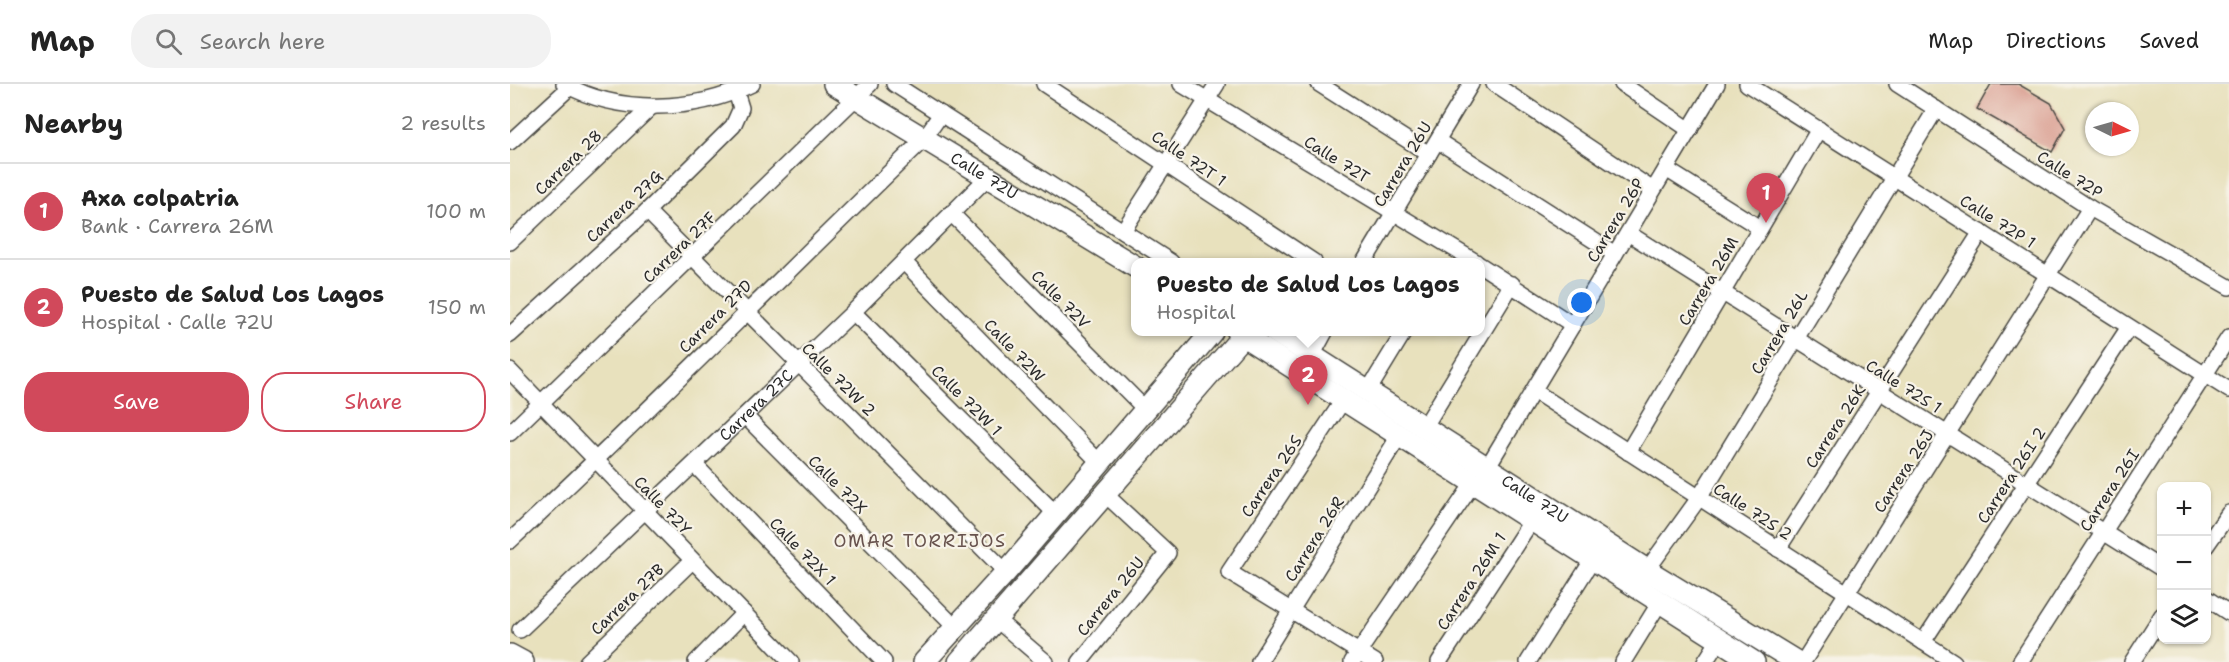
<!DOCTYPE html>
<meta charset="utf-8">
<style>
:root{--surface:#fff;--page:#f2f2f2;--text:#222;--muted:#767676;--line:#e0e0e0;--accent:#d1495b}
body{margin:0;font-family:"Shantell Sans",sans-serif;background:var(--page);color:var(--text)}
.controls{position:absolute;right:18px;bottom:18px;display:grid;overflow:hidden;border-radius:12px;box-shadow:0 2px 4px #0004}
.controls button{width:54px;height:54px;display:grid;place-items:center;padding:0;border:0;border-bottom:2px solid var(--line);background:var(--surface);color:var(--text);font:30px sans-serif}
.compass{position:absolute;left:1575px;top:18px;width:54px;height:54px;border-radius:50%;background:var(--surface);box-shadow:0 2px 4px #0004;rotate:95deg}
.you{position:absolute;left:1072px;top:219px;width:21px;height:21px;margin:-15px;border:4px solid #fff;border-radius:50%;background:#1a73e8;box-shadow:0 0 0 9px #1a73e833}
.badge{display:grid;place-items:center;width:39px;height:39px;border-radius:50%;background:var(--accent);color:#fff;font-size:20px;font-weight:700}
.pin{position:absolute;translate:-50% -50px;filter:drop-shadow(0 2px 3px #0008)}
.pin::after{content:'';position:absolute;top:32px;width:21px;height:18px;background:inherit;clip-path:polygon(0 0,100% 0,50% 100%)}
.popup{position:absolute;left:621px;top:174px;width:354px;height:78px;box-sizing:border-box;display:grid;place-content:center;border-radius:12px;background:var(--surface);filter:drop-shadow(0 2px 4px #0005);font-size:20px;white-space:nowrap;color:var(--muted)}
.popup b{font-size:22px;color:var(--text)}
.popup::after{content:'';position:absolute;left:50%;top:100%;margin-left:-12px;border:12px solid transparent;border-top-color:var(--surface)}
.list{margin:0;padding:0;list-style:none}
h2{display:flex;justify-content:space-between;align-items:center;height:78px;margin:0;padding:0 24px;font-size:26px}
h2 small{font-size:20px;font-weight:400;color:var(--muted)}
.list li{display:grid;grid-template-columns:39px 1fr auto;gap:18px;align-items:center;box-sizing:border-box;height:96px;padding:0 24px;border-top:2px solid var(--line)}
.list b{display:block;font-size:22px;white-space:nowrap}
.list p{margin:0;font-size:20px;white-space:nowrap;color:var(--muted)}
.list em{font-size:20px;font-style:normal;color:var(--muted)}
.actions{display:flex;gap:12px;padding:18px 24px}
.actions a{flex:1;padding:14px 0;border:2px solid var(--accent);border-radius:24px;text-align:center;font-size:21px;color:var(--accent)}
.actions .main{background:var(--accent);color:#fff}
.icon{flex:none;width:33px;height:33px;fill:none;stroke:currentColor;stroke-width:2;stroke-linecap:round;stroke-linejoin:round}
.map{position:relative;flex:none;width:1719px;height:578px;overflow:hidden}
header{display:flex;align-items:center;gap:36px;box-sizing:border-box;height:84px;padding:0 30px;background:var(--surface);border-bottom:2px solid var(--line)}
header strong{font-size:28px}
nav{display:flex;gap:33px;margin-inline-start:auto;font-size:21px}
.search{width:420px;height:54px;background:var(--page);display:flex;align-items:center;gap:15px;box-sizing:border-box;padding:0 21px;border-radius:24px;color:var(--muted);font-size:22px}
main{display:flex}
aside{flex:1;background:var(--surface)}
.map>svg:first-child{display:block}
</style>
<header>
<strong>Map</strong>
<div class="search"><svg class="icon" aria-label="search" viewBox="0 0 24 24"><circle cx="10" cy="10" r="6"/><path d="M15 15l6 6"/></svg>Search here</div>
<nav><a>Map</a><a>Directions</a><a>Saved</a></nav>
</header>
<main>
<aside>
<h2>Nearby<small>2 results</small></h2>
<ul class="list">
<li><span class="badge">1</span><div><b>Axa colpatria</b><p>Bank · Carrera 26M</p></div><em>100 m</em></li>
<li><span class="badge">2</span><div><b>Puesto de Salud Los Lagos</b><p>Hospital · Calle 72U</p></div><em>150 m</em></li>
</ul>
<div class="actions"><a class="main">Save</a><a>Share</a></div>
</aside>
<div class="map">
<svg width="1719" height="578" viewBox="0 0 1719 578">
<rect width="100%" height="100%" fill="#f7f3e8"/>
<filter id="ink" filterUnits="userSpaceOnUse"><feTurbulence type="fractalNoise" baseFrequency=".0167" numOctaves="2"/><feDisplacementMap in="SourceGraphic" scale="12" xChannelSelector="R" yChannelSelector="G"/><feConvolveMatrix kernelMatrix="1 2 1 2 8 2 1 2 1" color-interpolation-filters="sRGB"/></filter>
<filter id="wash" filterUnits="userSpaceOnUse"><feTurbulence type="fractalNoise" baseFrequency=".008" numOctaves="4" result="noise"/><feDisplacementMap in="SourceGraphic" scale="24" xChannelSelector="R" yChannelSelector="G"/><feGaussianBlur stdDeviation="1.35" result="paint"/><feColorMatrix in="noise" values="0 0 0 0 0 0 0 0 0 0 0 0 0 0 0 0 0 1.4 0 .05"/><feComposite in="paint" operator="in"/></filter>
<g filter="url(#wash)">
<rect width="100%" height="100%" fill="#e8e1bd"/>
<g id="blocks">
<path fill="#d99c8f" d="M 1481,0 L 1508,0 L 1541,19 L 1555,44 L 1542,68 L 1467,25 Z"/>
</g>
</g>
<g filter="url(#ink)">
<use href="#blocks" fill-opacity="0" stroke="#474641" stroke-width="1.5"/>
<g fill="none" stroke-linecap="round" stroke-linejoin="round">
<g stroke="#474641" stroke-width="18">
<g id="street">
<path d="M 54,0 C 110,31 185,28 242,0"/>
<path d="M 384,0 L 661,178"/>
<path d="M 534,0 L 804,178"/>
<path d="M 671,0 L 966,178"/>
<path d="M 809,0 L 919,70"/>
<path d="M 984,0 L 1143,106"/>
<path d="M 1112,0 L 1180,46"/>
<path d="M 1237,0 L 1719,306"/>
<path d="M 1387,0 L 1580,124 L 1719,203"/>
<path d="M 928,57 L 1105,170"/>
<path d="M 0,58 L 60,3"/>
<path d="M 1156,85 L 1250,144"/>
<path d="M 137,127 L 496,488"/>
<path d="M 441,129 L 636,326"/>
<path d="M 613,147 L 707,0"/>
<path d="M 1118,149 L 1652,485"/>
<path d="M 0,158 L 140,24"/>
<path d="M 394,178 L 590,379"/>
<path d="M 854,178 L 961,0"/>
<path d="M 970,181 L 1063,241"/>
<path d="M 343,228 L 546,430"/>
<path d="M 0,251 L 137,127 L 223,42 L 231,24 L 226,8"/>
<path d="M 802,272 L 815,248"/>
<path d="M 0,287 L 281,578"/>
<path d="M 858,307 L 894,248"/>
<path d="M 1024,307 L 1444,578"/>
<path d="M 834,315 L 719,488 L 865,578"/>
<path d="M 235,332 L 447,545"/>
<path d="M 915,342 L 1002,200"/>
<path d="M 0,349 L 360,0"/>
<path d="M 1118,368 L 1309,45"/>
<path d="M 185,381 L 374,578"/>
<path d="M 978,382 L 1207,0"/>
<path d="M 0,457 C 141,326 275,189 413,56 L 431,30"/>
<path d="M 1696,462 L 1719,429"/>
<path d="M 1268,465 L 1471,148"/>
<path d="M 1137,486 L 1189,414 L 1426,25"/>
<path d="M 1696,514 L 1719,529"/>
<path d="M 487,536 L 536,578"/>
<path id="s1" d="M 10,546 L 343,228 L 478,93"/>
<path d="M 1413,558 L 1619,243"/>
<path d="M 77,578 L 182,477"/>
<path d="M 186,578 L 234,529"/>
<path d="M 570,578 L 658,469 L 596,411"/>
<path d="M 749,578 L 889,352"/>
<path d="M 842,578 L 964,398"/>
<path d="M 929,578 L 1022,436"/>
<path d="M 1018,578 L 1083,475"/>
<path d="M 1113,578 L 1150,518"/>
<path d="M 1195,578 L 1209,556"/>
<path d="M 1293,578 L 1580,124"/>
<path d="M 1510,578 L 1719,253"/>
<path d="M 1622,578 L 1652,531"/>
</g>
</g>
<g stroke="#474641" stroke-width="24">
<g id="secondary">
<path id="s2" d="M 324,0 L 626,183"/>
<path d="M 727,248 L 1244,578"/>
<path id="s3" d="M 765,248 L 1137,486 L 1287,578"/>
<path d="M 0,571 L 13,578"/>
<path d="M 414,578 L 496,488 L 702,248"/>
<path d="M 449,578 L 736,248"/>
</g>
</g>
<use href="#street" stroke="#fff" stroke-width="15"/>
<use href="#secondary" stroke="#fff" stroke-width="21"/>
</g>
</g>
<g text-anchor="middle" stroke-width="4.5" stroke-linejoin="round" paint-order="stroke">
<g font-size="16" fill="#2b2b2b" stroke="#f7f3e8">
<text transform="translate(679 74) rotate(34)" y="6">Calle 72T 1</text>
<text transform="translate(827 75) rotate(32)" y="6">Calle 72T</text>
<text transform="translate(58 78) rotate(-44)" y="6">Carrera 28</text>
<text transform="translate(892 80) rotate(-59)" y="6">Carrera 26U</text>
<text transform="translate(1560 90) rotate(32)" y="6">Calle 72P</text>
<text dy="6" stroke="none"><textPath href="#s2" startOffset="176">Calle 72U</textPath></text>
<text transform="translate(114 122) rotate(-43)" y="6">Carrera 27G</text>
<text transform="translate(1105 136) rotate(-59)" y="6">Carrera 26P</text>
<text transform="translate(1488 137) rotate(32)" y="6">Calle 72P 1</text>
<text transform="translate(169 163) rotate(-44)" y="6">Carrera 27F</text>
<text transform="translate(1198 197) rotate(-59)" y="6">Carrera 26M</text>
<text transform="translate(551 215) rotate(45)" y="6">Calle 72V</text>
<text transform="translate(205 232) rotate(-45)" y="6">Carrera 27D</text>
<text transform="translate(1269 248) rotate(-59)" y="6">Carrera 26L</text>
<text transform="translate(505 266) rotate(46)" y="6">Calle 72W</text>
<text transform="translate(329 295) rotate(45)" y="6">Calle 72W 2</text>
<text transform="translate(1394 302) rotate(32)" y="6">Calle 72S 1</text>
<text transform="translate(457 316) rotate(45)" y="6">Calle 72W 1</text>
<text dy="6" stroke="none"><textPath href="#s1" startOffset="326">Carrera 27C</textPath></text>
<text transform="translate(1325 342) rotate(-57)" y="6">Carrera 26K</text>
<text transform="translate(1393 387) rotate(-57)" y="6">Carrera 26J</text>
<text transform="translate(1501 391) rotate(-57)" y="6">Carrera 26I 2</text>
<text transform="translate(761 392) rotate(-56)" y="6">Carrera 26S</text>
<text transform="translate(328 400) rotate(45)" y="6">Calle 72X</text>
<text transform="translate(1599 406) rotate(-57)" y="6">Carrera 26I</text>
<text dy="6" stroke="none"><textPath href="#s3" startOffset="309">Calle 72U</textPath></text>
<text transform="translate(153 421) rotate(46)" y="6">Calle 72Y</text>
<text transform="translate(1243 427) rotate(33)" y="6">Calle 72S 2</text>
<text transform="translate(804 455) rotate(-58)" y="6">Carrera 26R</text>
<text transform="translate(293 467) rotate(46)" y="6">Calle 72X 1</text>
<text transform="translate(961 497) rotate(-57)" y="6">Carrera 26M 1</text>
<text transform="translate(600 512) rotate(-51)" y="6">Carrera 26U</text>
<text transform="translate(117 515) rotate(-44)" y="6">Carrera 27B</text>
</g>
<g font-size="18" letter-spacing="1.5" fill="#68534e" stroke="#f7f3e8">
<text x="410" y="463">OMAR TORRIJOS</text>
</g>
</g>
</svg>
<div class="controls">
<button>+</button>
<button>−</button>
<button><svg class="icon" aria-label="layers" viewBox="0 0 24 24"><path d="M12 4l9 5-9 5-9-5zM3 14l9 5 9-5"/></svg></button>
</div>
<svg class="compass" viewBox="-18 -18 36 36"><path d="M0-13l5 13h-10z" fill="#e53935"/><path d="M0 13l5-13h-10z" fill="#767676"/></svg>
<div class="you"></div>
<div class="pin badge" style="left:1256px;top:139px">1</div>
<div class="pin badge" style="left:798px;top:321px">2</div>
<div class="popup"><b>Puesto de Salud Los Lagos</b>Hospital</div>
</div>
</main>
